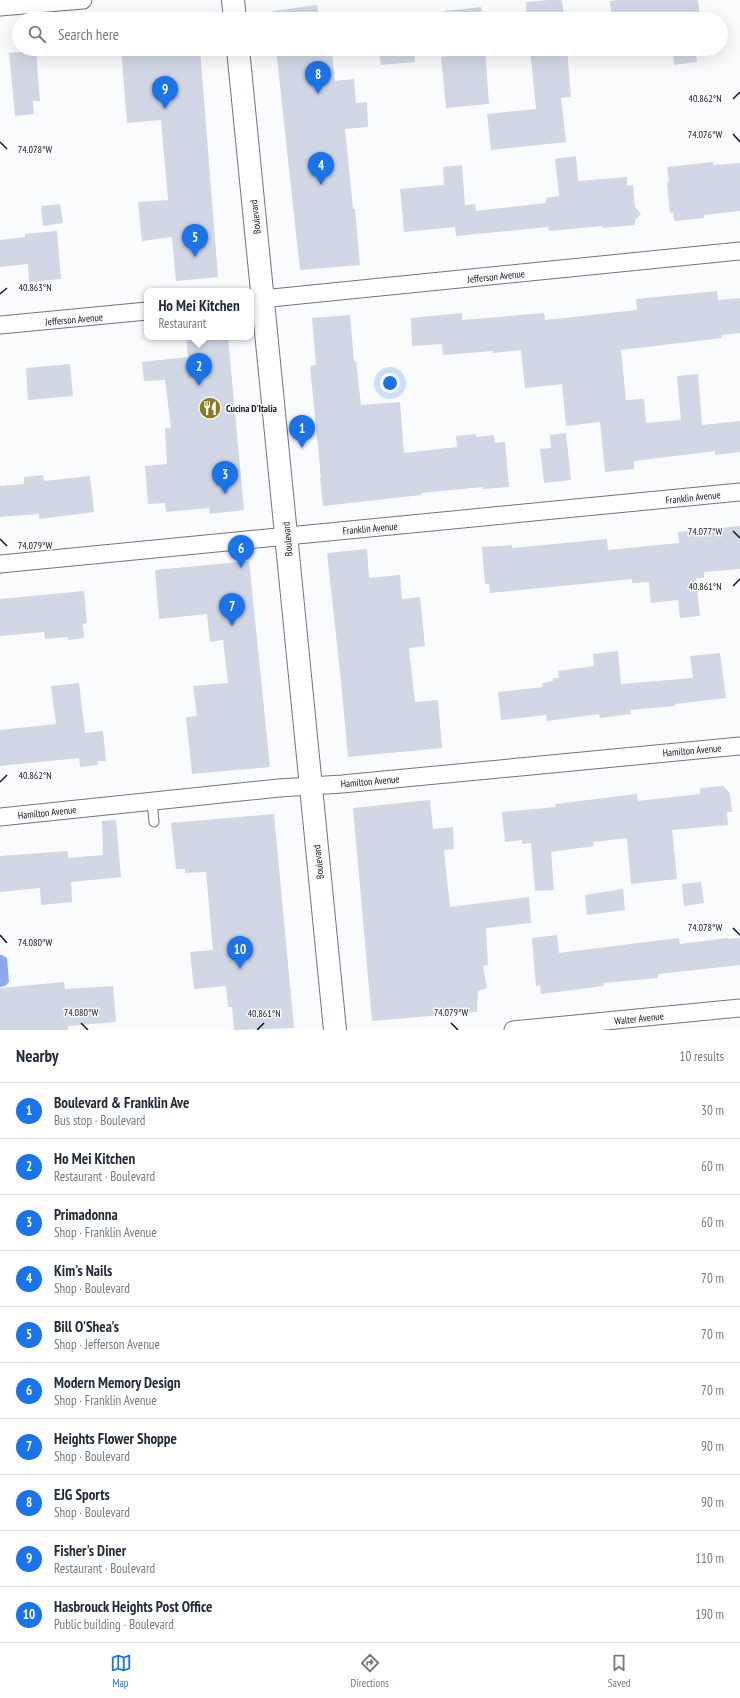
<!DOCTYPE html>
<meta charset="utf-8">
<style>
:root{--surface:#fff;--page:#f2f2f3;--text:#1f2937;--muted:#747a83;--line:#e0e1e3;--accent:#1a73e8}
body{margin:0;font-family:"PT Sans Narrow",sans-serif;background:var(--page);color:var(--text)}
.you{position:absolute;left:390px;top:383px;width:14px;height:14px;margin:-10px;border:3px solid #fff;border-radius:50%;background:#1a73e8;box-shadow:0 0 0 6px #1a73e833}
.badge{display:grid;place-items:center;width:26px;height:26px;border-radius:50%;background:var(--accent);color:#fff;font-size:13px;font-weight:700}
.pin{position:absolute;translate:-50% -33px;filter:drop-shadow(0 1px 2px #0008)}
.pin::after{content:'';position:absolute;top:21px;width:14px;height:12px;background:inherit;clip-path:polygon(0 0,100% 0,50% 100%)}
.popup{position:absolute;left:144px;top:288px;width:110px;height:52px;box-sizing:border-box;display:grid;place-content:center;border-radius:8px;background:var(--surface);filter:drop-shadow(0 1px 3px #0005);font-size:13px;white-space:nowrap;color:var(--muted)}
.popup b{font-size:15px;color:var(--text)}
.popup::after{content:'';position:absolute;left:50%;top:100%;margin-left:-8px;border:8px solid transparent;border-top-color:var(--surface)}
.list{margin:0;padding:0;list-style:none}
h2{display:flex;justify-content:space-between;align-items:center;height:52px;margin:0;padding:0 16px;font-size:17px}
h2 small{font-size:13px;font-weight:400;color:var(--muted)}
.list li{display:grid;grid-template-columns:26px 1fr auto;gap:12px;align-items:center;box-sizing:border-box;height:56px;padding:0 16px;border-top:1px solid var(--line)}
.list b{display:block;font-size:15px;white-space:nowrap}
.list p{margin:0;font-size:13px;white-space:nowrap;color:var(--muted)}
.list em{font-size:13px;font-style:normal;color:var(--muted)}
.icon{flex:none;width:22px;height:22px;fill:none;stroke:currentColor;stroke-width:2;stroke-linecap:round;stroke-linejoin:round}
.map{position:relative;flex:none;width:740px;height:1030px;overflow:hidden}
.search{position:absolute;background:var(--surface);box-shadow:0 4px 16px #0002;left:12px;right:12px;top:12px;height:44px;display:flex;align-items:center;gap:10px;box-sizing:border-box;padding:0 14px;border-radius:22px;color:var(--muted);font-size:15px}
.sheet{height:612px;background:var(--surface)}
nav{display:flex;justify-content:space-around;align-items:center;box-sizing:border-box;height:56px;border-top:1px solid var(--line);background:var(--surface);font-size:11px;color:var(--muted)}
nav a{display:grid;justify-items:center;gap:2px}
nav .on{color:var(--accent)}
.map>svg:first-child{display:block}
</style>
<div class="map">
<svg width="740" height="1030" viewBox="0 0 740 1030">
<rect width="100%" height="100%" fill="#fafbfd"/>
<path fill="#8da9f0" d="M 0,955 L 2,955 L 7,958 L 9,982 L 5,986 L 0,987 Z"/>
<g fill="#d1d7e4">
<path d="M 549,0 L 562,0 L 564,19 L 527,19 L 526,2 Z"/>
<path d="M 620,0 L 698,0 L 700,19 L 612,19 L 610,1 Z"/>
<path d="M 317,5 L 319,19 L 273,19 L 273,11 Z"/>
<path d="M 481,7 L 482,19 L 446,19 L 445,11 Z"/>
<path d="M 411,13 L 412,19 L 377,19 L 377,16 Z"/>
<path d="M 121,49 L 200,49 L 218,277 L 176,281 L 172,237 L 142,241 L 138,202 L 168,200 L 161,120 L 127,123 Z"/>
<path d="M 276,49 L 322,49 L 322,55 L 332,54 L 335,81 L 354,79 L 356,103 L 367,102 L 368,127 L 345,129 L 353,209 L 355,209 L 360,265 L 300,270 Z"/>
<path d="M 379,49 L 414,49 L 415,62 L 381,65 Z"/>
<path d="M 448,49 L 485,49 L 489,104 L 446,108 L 441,57 L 449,56 Z"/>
<path d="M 530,49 L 567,49 L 571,97 L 561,98 L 566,142 L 491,150 L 487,114 L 536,109 Z"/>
<path d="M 615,49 L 695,49 L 697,62 L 674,65 L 673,50 L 616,56 Z"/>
<path d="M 36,51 L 40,101 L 33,101 L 34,114 L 15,116 L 9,53 Z"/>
<path d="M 576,156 L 578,181 L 627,177 L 627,186 L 633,185 L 635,207 L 641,214 L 635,220 L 635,225 L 603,228 L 603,226 L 549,231 L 548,227 L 456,236 L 455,227 L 404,232 L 400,189 L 444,185 L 443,167 L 462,165 L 465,205 L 475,204 L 476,211 L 546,203 L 546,198 L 559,196 L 555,159 Z"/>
<path d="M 713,162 L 713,165 L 740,163 L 740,211 L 704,215 L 704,218 L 674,221 L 673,212 L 670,213 L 667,182 L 669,182 L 667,167 Z"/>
<path d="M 60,204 L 63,223 L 43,226 L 41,206 Z"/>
<path d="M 57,231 L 61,279 L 29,282 L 28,264 L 0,267 L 0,240 L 25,237 L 25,234 Z"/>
<path d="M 717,291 L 718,300 L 740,298 L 740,333 L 721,335 L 722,338 L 621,350 L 626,400 L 644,399 L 646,423 L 681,420 L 677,376 L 698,374 L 702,425 L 740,421 L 740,452 L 715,455 L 715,451 L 634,461 L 634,469 L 605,472 L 600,422 L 566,426 L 562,384 L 525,388 L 521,350 L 493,353 L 493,351 L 443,355 L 442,344 L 412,346 L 411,318 L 462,313 L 462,320 L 544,313 L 545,320 L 637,310 L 636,299 Z"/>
<path d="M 350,315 L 354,361 L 356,361 L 361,405 L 400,402 L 404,453 L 457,447 L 456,436 L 476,434 L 476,437 L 494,435 L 495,443 L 505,442 L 509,487 L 483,489 L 483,487 L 421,493 L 421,495 L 323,506 L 320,478 L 321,478 L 310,366 L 316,365 L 312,318 Z"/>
<path d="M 186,337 L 228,337 L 244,510 L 210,514 L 209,508 L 166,512 L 165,503 L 148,504 L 145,466 L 167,464 L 165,428 L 171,428 L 165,380 L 144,381 L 142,362 L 188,357 Z"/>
<path d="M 70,364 L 73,396 L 28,400 L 26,368 Z"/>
<path d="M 566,433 L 571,480 L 544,483 L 540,449 L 551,448 L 550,435 Z"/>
<path d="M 43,475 L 44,481 L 90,476 L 94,512 L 39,519 L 39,514 L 0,517 L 0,486 L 24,484 L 24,477 Z"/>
<path d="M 740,526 L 740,569 L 704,572 L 704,578 L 696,578 L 700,616 L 680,618 L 678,600 L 651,603 L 649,582 L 632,583 L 632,579 L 490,593 L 489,584 L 485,584 L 482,547 L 512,545 L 512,548 L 607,539 L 608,550 L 679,543 L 678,532 Z"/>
<path d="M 367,549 L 369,578 L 400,575 L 402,599 L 420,597 L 425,646 L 409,648 L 415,702 L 438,700 L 442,748 L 348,757 L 341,681 L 327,553 Z"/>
<path d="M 249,561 L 270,767 L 192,774 L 186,717 L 197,716 L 193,686 L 228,683 L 223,640 L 210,642 L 207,614 L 159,619 L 155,570 Z"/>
<path d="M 84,591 L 87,623 L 83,624 L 84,638 L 68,640 L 68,637 L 45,639 L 44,632 L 0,636 L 0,599 Z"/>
<path d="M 618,651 L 621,684 L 693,678 L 690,656 L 720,653 L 726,698 L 675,704 L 675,706 L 630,710 L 631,714 L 600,718 L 599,714 L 547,721 L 546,715 L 501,720 L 498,692 L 543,687 L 542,683 L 553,681 L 553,678 L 559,678 L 558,671 L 594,666 L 593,654 Z"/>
<path d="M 79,683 L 85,733 L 103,731 L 106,761 L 98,761 L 98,765 L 80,767 L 79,758 L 0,766 L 0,730 L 56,724 L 51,686 Z"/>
<path d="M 723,786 L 730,793 L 732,812 L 727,812 L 728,825 L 672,830 L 677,879 L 631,884 L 627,838 L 593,842 L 594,846 L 551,852 L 554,890 L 535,891 L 531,843 L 522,844 L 522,840 L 505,842 L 502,812 L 556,807 L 555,804 L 637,794 L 638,801 L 700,794 L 700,788 Z"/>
<path d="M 430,800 L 433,829 L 453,827 L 454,849 L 444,850 L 450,907 L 529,897 L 531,923 L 486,928 L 488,965 L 483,966 L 487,988 L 478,991 L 477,1012 L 372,1021 L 353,808 Z"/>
<path d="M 274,814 L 294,1028 L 234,1030 L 232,1007 L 228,1007 L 226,986 L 194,989 L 190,952 L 213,950 L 206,872 L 185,873 L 185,869 L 176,869 L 171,823 Z"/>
<path d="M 116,820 L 121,877 L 71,882 L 72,902 L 41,905 L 40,888 L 0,892 L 0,856 L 68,851 L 68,858 L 103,855 L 102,821 Z"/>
<path d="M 701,882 L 704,903 L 684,906 L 682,884 Z"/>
<path d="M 623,889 L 625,910 L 587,915 L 585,895 Z"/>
<path d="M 557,935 L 559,953 L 679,938 L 680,944 L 728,938 L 728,939 L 740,938 L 740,965 L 658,974 L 658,978 L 603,983 L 604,986 L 541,994 L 540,985 L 536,986 L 532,938 Z"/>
<path d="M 64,982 L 65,989 L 113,986 L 116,1022 L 68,1026 L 68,1030 L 0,1030 L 0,988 Z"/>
</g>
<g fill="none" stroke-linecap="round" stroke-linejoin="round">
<g stroke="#6f747f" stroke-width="11">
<path id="lane" d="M 152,802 L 154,822"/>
</g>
<g stroke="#6f747f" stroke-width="19">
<g id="street">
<path d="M 0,7 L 83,0"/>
<path d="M 251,300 L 740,251"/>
<path d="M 0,325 L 147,311"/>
<path d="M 0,564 L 740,492"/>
<path d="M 0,817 L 279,788 L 342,784 L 740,746"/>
<path d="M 513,1030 L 740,1008"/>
</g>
</g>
<g stroke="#6f747f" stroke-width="24">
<g id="secondary">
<path d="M 233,0 L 235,19"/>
<path d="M 238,49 L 335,1030"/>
</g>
</g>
<use href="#lane" stroke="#fff" stroke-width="9"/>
<use href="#street" stroke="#fff" stroke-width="17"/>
<use href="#secondary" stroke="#fff" stroke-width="22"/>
</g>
<path fill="none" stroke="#15171b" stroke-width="1.5" d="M 733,99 L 740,92M 733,134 L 740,142M 0,142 L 7,149M 0,294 L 7,288M 733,531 L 740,538M 0,539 L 7,546M 733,586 L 740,579M 0,782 L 7,775M 733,928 L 740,935M 0,935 L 7,943M 81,1023 L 88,1030M 451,1023 L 458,1030M 257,1030 L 264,1023"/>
<defs>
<g id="restaurant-disc" transform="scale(1.15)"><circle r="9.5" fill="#8d7b21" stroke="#fafbfd"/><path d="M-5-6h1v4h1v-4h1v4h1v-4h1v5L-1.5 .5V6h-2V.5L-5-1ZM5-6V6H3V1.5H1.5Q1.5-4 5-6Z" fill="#fff"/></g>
</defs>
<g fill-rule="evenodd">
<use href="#restaurant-disc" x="210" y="408"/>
</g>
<g text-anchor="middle" stroke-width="3" stroke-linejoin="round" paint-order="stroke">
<g font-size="10" fill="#15171b" stroke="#fafbfd">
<text transform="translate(255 217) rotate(-96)" y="4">Boulevard</text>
<text transform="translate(496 276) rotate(-6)" y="4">Jefferson Avenue</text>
<text transform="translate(74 319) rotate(-5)" y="4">Jefferson Avenue</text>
<text transform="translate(693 497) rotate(-6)" y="4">Franklin Avenue</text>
<text transform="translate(370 528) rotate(-5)" y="4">Franklin Avenue</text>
<text transform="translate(287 539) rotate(-95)" y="4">Boulevard</text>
<text transform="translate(692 750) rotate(-5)" y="4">Hamilton Avenue</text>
<text transform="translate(370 781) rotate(-5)" y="4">Hamilton Avenue</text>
<text transform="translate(47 812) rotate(-6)" y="4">Hamilton Avenue</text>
<text transform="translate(318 862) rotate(-96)" y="4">Boulevard</text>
<text transform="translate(639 1018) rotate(-6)" y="4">Walter Avenue</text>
</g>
<g font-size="10" font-weight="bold" fill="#15171b" stroke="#fafbfd" text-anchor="start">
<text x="226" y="412">Cucina D'Italia</text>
</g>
</g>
<g font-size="10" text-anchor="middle" fill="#15171b" stroke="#fafbfd" stroke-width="3" stroke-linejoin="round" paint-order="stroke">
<text x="705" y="102">40.862°N</text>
<text x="705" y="138">74.076°W</text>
<text x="35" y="153">74.078°W</text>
<text x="35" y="291">40.863°N</text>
<text x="705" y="535">74.077°W</text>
<text x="35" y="549">74.079°W</text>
<text x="705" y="590">40.861°N</text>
<text x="35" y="779">40.862°N</text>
<text x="705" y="931">74.078°W</text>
<text x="35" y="946">74.080°W</text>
<text x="81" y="1016">74.080°W</text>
<text x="451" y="1016">74.079°W</text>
<text x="264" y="1017">40.861°N</text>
</g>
</svg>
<div class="you"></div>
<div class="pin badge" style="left:302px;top:448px">1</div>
<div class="pin badge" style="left:199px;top:386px">2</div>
<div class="popup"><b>Ho Mei Kitchen</b>Restaurant</div>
<div class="pin badge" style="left:225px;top:494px">3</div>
<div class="pin badge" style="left:321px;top:185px">4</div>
<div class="pin badge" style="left:195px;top:257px">5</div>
<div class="pin badge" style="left:241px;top:568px">6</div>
<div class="pin badge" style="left:232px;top:626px">7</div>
<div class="pin badge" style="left:318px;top:94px">8</div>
<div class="pin badge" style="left:165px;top:109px">9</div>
<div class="pin badge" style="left:240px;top:969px">10</div>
<div class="search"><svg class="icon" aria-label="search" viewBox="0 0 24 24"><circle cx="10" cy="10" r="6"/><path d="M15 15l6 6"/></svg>Search here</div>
</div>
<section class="sheet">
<h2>Nearby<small>10 results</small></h2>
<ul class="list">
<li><span class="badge">1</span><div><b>Boulevard &amp; Franklin Ave</b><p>Bus stop · Boulevard</p></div><em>30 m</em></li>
<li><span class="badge">2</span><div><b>Ho Mei Kitchen</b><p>Restaurant · Boulevard</p></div><em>60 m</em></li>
<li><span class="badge">3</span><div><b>Primadonna</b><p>Shop · Franklin Avenue</p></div><em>60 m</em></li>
<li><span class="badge">4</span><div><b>Kim's Nails</b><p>Shop · Boulevard</p></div><em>70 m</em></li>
<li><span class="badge">5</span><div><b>Bill O'Shea's</b><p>Shop · Jefferson Avenue</p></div><em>70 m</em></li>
<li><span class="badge">6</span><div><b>Modern Memory Design</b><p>Shop · Franklin Avenue</p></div><em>70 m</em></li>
<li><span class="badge">7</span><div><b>Heights Flower Shoppe</b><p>Shop · Boulevard</p></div><em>90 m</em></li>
<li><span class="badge">8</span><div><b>EJG Sports</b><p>Shop · Boulevard</p></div><em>90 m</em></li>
<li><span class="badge">9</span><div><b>Fisher's Diner</b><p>Restaurant · Boulevard</p></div><em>110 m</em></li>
<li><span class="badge">10</span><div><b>Hasbrouck Heights Post Office</b><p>Public building · Boulevard</p></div><em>190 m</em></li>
</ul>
</section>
<nav>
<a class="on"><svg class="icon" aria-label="map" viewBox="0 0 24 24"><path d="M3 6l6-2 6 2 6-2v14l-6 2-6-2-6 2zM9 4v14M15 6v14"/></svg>Map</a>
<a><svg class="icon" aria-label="directions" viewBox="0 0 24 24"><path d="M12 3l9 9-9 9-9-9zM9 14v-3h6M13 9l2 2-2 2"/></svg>Directions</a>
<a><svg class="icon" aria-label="saved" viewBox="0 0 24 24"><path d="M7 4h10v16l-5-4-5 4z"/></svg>Saved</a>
</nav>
